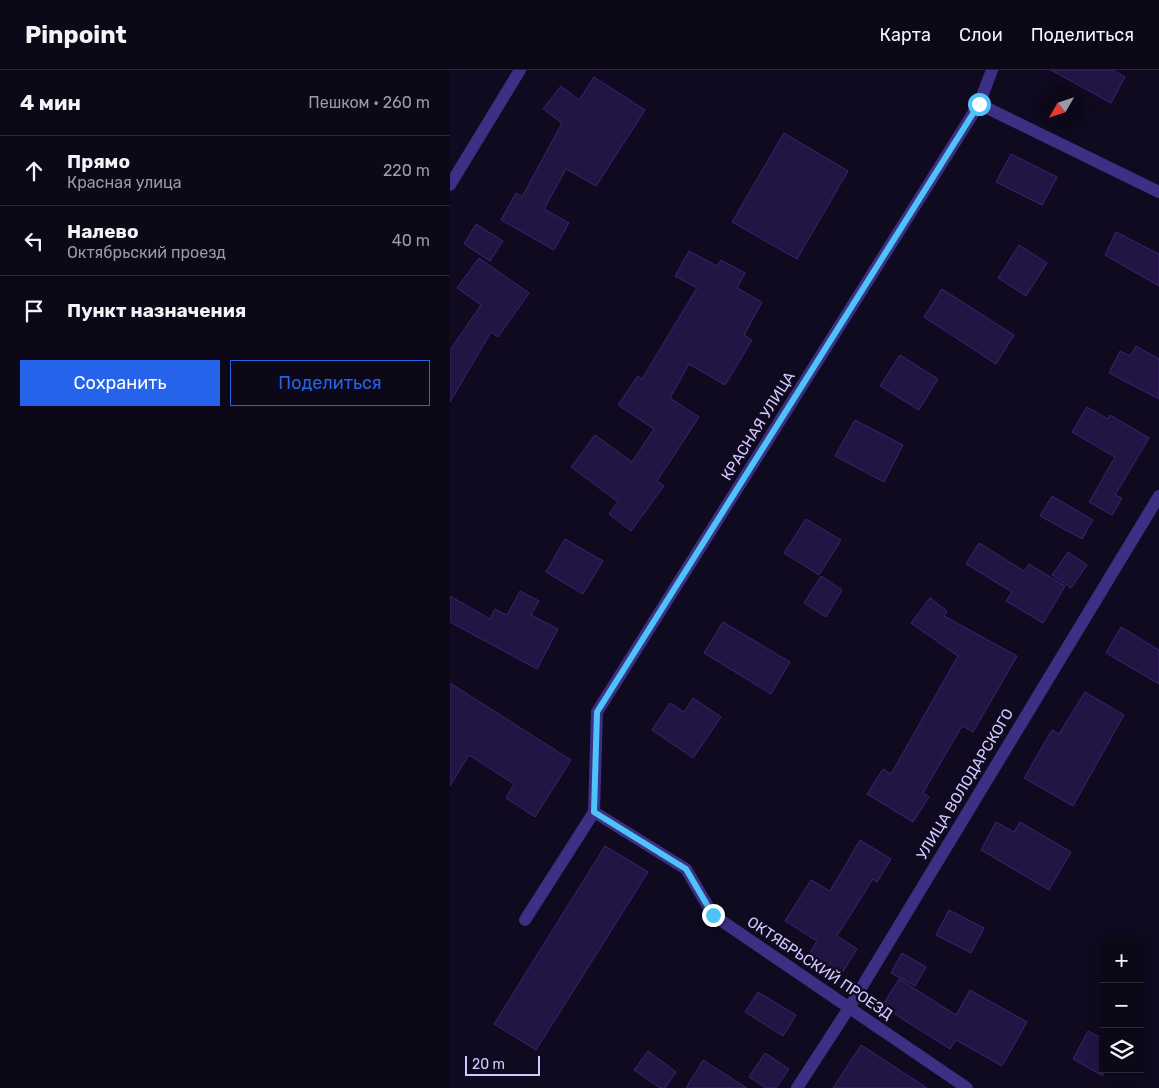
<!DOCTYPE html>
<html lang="ru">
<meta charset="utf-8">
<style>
:root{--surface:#0c0818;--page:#151121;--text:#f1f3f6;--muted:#9a9aa2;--line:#2c2937;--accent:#2563eb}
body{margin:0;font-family:Rubik,sans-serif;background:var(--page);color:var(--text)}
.controls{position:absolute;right:15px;bottom:15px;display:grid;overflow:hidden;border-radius:0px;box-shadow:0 2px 12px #0003}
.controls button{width:45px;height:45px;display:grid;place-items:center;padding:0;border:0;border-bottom:1px solid var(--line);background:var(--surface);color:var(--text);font:25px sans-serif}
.compass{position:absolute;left:589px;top:15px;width:45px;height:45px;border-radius:50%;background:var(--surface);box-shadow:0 2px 12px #0003;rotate:231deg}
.scale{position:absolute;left:15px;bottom:12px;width:75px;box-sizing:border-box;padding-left:5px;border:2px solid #d4c9ff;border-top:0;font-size:14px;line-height:18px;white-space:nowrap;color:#d4c9ff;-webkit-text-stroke:4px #100a20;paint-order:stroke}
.stop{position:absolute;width:15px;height:15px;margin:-11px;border:4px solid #4fc3f7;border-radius:50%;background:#fff}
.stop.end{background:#4fc3f7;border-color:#fff;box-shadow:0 1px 5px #0008}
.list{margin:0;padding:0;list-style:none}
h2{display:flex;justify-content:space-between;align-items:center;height:65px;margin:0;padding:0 20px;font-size:21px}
h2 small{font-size:16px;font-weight:400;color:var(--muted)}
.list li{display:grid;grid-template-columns:32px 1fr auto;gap:15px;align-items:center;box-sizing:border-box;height:70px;padding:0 20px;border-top:1px solid var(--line)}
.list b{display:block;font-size:19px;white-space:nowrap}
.list p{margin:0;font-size:16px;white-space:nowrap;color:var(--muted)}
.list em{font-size:16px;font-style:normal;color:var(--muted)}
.actions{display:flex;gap:10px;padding:15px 20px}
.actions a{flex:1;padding:11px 0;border:1px solid var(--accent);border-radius:0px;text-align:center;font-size:18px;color:var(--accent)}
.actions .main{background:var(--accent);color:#fff}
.icon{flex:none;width:28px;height:28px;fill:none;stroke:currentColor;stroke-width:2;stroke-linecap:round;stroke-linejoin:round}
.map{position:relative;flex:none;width:709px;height:1018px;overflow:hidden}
header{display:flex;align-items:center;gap:30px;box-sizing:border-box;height:70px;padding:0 25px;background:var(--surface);border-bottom:1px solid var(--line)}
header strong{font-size:24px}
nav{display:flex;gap:28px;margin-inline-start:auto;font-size:18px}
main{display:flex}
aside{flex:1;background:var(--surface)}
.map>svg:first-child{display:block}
</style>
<header>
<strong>Pinpoint</strong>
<nav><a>Карта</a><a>Слои</a><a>Поделиться</a></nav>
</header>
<main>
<aside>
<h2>4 мин<small>Пешком · 260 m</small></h2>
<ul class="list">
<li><svg class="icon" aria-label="ahead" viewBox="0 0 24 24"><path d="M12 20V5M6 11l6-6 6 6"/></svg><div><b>Прямо</b><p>Красная улица</p></div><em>220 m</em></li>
<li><svg class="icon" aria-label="left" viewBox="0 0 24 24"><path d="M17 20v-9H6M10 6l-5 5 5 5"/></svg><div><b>Налево</b><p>Октябрьский проезд</p></div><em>40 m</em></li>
<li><svg class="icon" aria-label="arrive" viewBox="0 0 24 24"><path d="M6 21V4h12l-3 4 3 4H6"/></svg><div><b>Пункт назначения</b></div></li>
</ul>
<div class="actions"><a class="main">Сохранить</a><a>Поделиться</a></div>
</aside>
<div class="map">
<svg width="709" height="1018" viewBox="0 0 709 1018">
<rect width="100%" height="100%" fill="#100a20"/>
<g fill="#221543" stroke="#3b2471">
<path d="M 601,0 L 663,0 L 675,7 L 661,33 Z"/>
<path d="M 144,7 L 195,40 L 146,116 L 116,99 L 94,139 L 119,153 L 104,180 L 51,150 L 66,123 L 72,127 L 112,53 L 93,39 L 111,16 L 129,30 Z"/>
<path d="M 334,63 L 398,101 L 347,189 L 282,152 Z"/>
<path d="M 561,84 L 607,107 L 592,135 L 546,112 Z"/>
<path d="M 26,154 L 53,171 L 40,191 L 14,174 Z"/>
<path d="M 666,162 L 709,184 L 709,216 L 655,185 Z"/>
<path d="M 569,175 L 597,193 L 576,226 L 548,208 Z"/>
<path d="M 239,181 L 267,196 L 271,190 L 295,203 L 287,218 L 312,232 L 294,265 L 302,270 L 275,315 L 239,294 L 220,328 L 249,347 L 207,411 L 214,416 L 181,461 L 159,444 L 168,432 L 121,397 L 145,365 L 182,392 L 204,359 L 168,335 L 188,306 L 192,309 L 247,218 L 225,206 Z"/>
<path d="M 29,188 L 79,223 L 48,267 L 41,262 L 0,332 L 0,280 L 31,235 L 7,218 Z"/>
<path d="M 492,219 L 564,265 L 546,294 L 474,247 Z"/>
<path d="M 686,276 L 709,289 L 709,329 L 659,303 L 670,281 L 680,286 Z"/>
<path d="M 450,285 L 488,309 L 469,340 L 430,316 Z"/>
<path d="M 637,337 L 658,349 L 660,345 L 699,368 L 665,425 L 672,428 L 662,445 L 639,432 L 665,387 L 622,362 Z"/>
<path d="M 405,350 L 453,375 L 434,412 L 385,386 Z"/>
<path d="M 602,426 L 643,450 L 632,469 L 590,446 Z"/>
<path d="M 356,449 L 391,470 L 369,505 L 334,483 Z"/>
<path d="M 115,469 L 153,491 L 133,524 L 96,502 Z"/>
<path d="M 529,473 L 574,501 L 579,494 L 615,516 L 593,553 L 556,531 L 562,522 L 516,494 Z"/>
<path d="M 618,482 L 637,495 L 621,518 L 602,505 Z"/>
<path d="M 371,506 L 392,520 L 376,547 L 354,533 Z"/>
<path d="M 70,521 L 89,531 L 81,545 L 108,559 L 87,599 L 0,552 L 0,526 L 40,549 L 45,539 L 57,545 Z"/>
<path d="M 480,528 L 497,541 L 494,546 L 567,586 L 523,662 L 512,656 L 473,723 L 479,727 L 463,752 L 417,724 L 433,699 L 441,704 L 508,586 L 461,553 Z"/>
<path d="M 273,552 L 340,592 L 321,624 L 254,583 Z"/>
<path d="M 671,557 L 709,580 L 709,614 L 656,583 Z"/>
<path d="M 0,613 L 121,690 L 85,747 L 56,728 L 64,714 L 19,685 L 0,716 Z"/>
<path d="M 635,622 L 674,645 L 623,736 L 574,708 L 602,660 L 609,664 Z"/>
<path d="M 243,628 L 271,647 L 243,688 L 202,660 L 220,633 L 234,642 Z"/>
<path d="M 546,752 L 564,762 L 570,752 L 621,782 L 599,820 L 531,780 Z"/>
<path d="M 410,770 L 441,789 L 427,812 L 423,809 L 387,866 L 407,879 L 389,908 L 357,888 L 367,871 L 335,851 L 361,810 L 380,821 Z"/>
<path d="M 155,776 L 198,802 L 86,980 L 44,954 Z"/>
<path d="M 499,840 L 534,858 L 521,883 L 486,865 Z"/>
<path d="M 452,883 L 476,897 L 465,916 L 441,903 Z"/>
<path d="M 449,909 L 506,945 L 520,920 L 577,952 L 552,996 L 506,970 L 500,979 L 432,936 Z"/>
<path d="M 308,922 L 346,945 L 333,966 L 295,942 Z"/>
<path d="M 638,961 L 653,969 L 653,1006 L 623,989 Z"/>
<path d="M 411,975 L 477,1018 L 383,1018 Z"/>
<path d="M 198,981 L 226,1002 L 215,1018 L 210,1018 L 184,1000 Z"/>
<path d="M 315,983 L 339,999 L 326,1018 L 316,1018 L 299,1007 Z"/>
<path d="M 253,990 L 297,1018 L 236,1018 Z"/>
</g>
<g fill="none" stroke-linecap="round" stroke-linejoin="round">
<g stroke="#3c3084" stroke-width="12">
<path d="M 529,34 L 709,122"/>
<path d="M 0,115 L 70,0"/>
<path d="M 144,742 L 147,642 L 529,34 L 542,0"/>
<path d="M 144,742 L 236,799 L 263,845 L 517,1018"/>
<path d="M 75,850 L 144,742"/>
<path d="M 347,1018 L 399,938 L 709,426"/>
</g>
</g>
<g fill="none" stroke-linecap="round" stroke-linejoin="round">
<path stroke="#4fc3f7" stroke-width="6" d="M 263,845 L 236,799 L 144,742 L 147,642 L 529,34"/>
</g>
<g text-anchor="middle" stroke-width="5" stroke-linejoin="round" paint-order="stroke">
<g font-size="15" fill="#d4c9ff" stroke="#100a20">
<text transform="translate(308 356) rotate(-58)" y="5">КРАСНАЯ УЛИЦА</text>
<text transform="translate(515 714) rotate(-59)" y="5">УЛИЦА ВОЛОДАРСКОГО</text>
<text transform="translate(370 898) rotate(34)" y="5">ОКТЯБРЬСКИЙ ПРОЕЗД</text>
</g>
</g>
</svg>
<div class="controls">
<button>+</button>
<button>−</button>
<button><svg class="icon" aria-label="layers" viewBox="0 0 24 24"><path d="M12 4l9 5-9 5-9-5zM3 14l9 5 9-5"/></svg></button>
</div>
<svg class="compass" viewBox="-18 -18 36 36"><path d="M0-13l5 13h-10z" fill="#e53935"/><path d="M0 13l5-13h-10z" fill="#9a9aa2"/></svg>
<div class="scale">20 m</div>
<div class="stop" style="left:529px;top:34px"></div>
<div class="stop end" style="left:263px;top:845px"></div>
</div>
</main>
